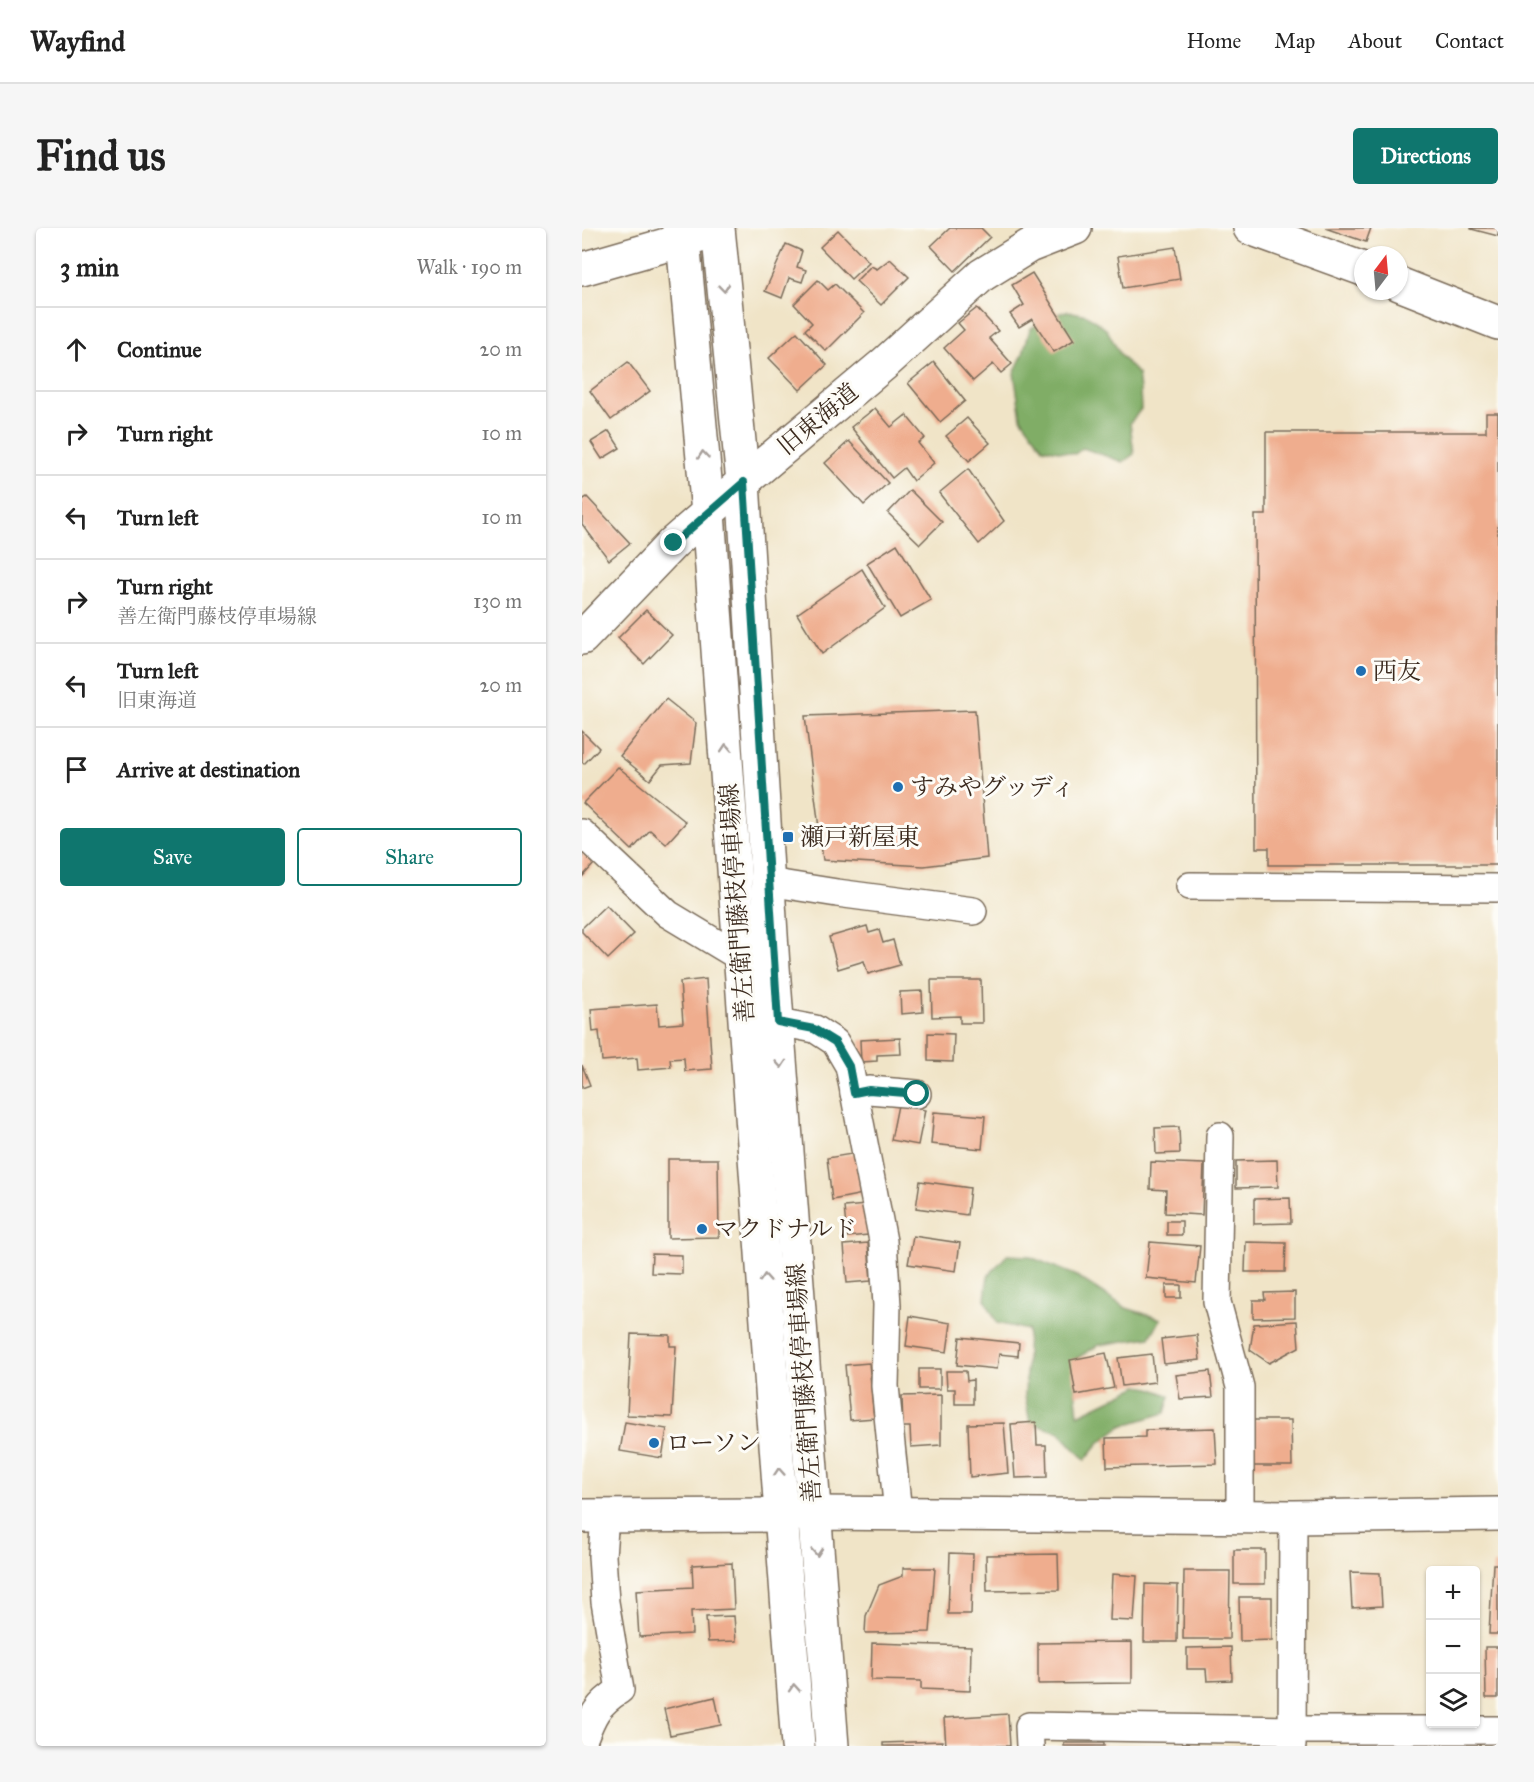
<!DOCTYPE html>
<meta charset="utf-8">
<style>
:root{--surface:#fff;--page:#f6f6f6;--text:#222;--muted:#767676;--line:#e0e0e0;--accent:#0f766e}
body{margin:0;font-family:"IM FELL Great Primer","Noto Serif JP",serif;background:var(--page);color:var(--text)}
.controls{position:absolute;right:18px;bottom:18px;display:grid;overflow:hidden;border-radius:6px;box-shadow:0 2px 4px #0004}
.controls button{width:54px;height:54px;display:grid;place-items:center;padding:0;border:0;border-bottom:2px solid var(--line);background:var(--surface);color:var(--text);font:30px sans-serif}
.compass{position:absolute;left:772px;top:18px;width:54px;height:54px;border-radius:50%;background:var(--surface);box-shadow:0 2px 4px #0004;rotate:16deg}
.stop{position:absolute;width:18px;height:18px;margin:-14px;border:4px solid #0f766e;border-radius:50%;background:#fff}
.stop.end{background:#0f766e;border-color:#fff;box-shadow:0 2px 6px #0008}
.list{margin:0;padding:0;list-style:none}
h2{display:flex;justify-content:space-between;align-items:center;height:78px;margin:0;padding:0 24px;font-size:26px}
h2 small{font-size:20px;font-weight:400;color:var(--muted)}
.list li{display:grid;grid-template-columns:39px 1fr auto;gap:18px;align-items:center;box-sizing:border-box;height:84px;padding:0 24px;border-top:2px solid var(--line)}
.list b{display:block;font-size:22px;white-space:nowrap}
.list p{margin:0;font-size:20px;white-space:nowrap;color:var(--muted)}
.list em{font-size:20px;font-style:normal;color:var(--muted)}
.actions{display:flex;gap:12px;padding:18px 24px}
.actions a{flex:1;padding:14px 0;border:2px solid var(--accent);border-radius:6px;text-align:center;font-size:21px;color:var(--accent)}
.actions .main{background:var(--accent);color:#fff}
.icon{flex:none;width:33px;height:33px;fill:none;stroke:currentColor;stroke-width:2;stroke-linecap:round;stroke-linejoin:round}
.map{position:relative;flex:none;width:916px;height:1518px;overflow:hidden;border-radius:6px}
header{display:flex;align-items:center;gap:36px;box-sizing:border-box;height:84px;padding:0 30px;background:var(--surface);border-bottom:2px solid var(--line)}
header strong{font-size:28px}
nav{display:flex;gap:33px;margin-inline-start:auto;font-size:21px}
.intro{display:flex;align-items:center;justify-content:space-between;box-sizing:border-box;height:144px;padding:0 36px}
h1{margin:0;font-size:42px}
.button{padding:15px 27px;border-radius:6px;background:var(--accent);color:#fff;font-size:21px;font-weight:700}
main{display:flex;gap:36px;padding:0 36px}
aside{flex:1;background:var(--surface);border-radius:6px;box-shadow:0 2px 4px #0004}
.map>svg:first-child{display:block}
</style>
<header>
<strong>Wayfind</strong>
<nav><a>Home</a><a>Map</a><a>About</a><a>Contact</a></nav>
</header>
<div class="intro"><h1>Find us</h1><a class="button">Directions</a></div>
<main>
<aside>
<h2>3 min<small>Walk · 190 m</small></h2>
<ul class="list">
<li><svg class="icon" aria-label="ahead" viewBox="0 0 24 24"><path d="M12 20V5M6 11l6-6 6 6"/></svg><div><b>Continue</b></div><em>20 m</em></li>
<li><svg class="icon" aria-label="right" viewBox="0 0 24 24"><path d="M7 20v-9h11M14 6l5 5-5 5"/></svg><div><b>Turn right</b></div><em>10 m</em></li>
<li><svg class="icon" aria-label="left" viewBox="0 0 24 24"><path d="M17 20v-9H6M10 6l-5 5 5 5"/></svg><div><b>Turn left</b></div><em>10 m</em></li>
<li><svg class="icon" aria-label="right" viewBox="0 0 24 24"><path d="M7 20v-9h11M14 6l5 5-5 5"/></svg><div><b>Turn right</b><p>善左衛門藤枝停車場線</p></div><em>130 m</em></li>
<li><svg class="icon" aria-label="left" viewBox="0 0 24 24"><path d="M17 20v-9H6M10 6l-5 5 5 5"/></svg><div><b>Turn left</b><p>旧東海道</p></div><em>20 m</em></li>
<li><svg class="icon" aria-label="arrive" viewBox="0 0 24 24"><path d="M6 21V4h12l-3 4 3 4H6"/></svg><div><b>Arrive at destination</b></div></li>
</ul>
<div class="actions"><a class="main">Save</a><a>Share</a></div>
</aside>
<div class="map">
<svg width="916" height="1518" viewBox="0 0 916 1518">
<rect width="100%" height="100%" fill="#fdfcf7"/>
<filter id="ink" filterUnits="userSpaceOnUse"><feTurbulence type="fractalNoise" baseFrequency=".0167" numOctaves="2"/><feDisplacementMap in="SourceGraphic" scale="12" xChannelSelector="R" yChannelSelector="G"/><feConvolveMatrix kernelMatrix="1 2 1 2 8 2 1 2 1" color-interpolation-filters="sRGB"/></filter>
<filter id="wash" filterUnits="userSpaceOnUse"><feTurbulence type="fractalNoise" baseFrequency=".008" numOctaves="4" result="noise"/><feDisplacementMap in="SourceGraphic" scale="24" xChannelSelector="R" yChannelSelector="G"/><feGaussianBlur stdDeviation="1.35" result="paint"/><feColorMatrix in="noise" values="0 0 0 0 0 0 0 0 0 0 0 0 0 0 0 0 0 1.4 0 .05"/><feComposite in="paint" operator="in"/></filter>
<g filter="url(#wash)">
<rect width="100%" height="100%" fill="#f0e4c7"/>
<g fill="#80ad66" stroke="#5e6c42" stroke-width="1.5">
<path d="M 485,83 L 505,87 L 525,102 L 539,128 L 556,146 L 558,162 L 559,181 L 548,195 L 552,226 L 541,234 L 501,220 L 493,226 L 461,220 L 439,190 L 432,145 L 441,126 L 448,101 L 466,89 Z"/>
<path d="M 425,1027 L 446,1028 L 493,1047 L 544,1080 L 579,1091 L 568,1109 L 517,1117 L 490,1133 L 496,1187 L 556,1158 L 569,1160 L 588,1168 L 583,1185 L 539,1198 L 517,1215 L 503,1232 L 477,1204 L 448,1195 L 443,1168 L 446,1102 L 415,1095 L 403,1071 L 406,1048 Z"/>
</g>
<g id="blocks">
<g fill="#efad8e">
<path d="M 368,0 L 399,0 L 408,9 L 373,43 L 349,18 Z"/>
<path d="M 743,0 L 789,0 L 784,14 Z"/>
<path d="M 889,0 L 916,0 L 916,8 L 889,1 Z"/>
<path d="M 256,2 L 287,34 L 269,51 L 238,19 Z"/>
<path d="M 204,16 L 220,23 L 215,39 L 224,42 L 220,54 L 207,50 L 200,70 L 183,63 Z"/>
<path d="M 593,19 L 598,51 L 541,60 L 536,28 Z"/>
<path d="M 308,31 L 327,49 L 299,77 L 274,53 L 289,38 L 295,41 Z"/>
<path d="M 450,45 L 492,112 L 472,124 L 450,91 L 437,99 L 428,86 L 442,77 L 430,57 Z"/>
<path d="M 236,52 L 246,62 L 253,56 L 282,85 L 244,123 L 223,102 L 230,95 L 212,76 Z"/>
<path d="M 395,80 L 416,103 L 407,110 L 430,136 L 419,145 L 411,136 L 391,153 L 362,120 L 382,102 L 376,95 Z"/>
<path d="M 215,104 L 245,137 L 218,162 L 187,130 Z"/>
<path d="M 46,134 L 68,163 L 29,192 L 8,163 Z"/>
<path d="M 352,134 L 383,173 L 358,194 L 326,155 Z"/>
<path d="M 293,180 L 309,199 L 324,187 L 343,210 L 336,215 L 352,235 L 331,253 L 322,240 L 310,250 L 269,199 Z"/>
<path d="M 904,185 L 916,185 L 916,637 L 687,637 L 687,620 L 674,620 L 673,287 L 684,287 L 684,204 L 904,204 Z"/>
<path d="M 385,190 L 408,215 L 387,233 L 364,208 Z"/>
<path d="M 27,203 L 38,220 L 20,231 L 9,214 Z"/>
<path d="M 267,213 L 306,255 L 282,277 L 243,235 Z"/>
<path d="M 386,241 L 422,293 L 397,316 L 357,265 Z"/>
<path d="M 328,262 L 360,294 L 338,316 L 306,285 Z"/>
<path d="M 5,269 L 48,315 L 27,332 L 0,296 L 0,272 Z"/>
<path d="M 315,316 L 349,372 L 318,390 L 285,335 Z"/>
<path d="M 280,341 L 303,380 L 240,426 L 215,386 Z"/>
<path d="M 64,382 L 90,407 L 62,436 L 36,410 Z"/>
<path d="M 84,471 L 114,495 L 109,535 L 80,537 L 68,552 L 38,528 Z"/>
<path d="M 393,482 L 405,630 L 342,638 L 241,632 L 223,488 Z"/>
<path d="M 0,503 L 17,520 L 2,536 L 0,534 Z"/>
<path d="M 36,539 L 104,594 L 84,616 L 68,602 L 50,622 L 1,575 Z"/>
<path d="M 0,624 L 12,636 L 0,649 Z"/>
<path d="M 24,677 L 52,706 L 26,731 L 0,704 L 0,700 Z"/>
<path d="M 285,698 L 287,705 L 297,702 L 301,715 L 311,712 L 318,737 L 286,746 L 282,733 L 256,741 L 247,709 Z"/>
<path d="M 124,751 L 130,841 L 103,843 L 102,830 L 88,831 L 89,839 L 56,842 L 55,830 L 20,833 L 17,803 L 11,804 L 9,781 L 75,776 L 77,797 L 101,795 L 98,754 Z"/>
<path d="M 349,752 L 399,752 L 400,795 L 378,795 L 378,788 L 350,789 Z"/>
<path d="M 340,763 L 341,784 L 319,786 L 318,764 Z"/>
<path d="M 346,805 L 372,806 L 371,834 L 346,833 Z"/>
<path d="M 318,810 L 319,826 L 295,827 L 295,833 L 279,834 L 278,812 Z"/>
<path d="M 0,837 L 8,857 L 0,860 Z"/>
<path d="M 316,877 L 343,882 L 336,917 L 309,912 Z"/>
<path d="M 352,884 L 403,888 L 400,921 L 349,916 Z"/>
<path d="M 597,899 L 598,925 L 574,926 L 573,900 Z"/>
<path d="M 275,925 L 281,966 L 250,972 L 245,930 Z"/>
<path d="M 86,931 L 136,931 L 137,1009 L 86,1010 Z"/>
<path d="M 695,932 L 696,959 L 654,960 L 654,933 Z"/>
<path d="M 569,934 L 622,936 L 620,987 L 583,985 L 584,962 L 568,961 Z"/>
<path d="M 338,953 L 388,960 L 385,987 L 334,980 Z"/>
<path d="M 708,970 L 709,995 L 672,996 L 672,971 Z"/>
<path d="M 284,977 L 286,1007 L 265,1009 L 262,979 Z"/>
<rect x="585" y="993" width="15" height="14"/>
<path d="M 331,1008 L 378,1015 L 374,1043 L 326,1036 Z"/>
<path d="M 568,1014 L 618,1018 L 614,1055 L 564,1050 Z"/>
<path d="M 664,1014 L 704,1015 L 703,1044 L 663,1044 Z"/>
<path d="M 286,1015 L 289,1053 L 265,1055 L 262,1017 Z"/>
<path d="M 70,1026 L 100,1027 L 100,1046 L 69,1045 Z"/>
<rect x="584" y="1057" width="15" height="13"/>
<path d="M 713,1064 L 713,1089 L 671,1090 L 671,1072 L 683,1072 L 682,1065 Z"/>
<path d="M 328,1088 L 369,1095 L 365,1124 L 324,1118 Z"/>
<path d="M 715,1093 L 717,1119 L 687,1135 L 668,1122 L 672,1096 Z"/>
<path d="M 49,1106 L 88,1107 L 88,1118 L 94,1118 L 90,1189 L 45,1187 Z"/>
<path d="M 615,1107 L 618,1132 L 582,1136 L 579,1111 Z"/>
<path d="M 378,1109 L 437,1115 L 436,1128 L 417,1126 L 415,1141 L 375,1137 Z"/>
<path d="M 524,1125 L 532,1160 L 494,1167 L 488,1132 Z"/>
<path d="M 570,1126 L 573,1154 L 540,1158 L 536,1130 Z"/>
<path d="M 287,1135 L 292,1190 L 268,1192 L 263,1137 Z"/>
<rect x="337" y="1141" width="21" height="20"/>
<path d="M 364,1143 L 384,1143 L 385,1153 L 391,1152 L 391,1176 L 373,1176 L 373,1161 L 365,1161 Z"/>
<path d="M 628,1143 L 631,1169 L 598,1171 L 594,1147 Z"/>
<path d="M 359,1167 L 359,1217 L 329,1219 L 328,1199 L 321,1199 L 320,1168 Z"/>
<path d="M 670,1192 L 709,1192 L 710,1238 L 671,1238 Z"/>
<path d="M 43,1194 L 85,1201 L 80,1230 L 38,1223 Z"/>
<path d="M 454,1194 L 455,1217 L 464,1217 L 465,1249 L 433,1250 L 429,1196 Z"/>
<path d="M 422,1195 L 426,1245 L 388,1249 L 386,1196 Z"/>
<path d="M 633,1200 L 635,1236 L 525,1239 L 524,1210 L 563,1209 L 563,1202 Z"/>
<rect x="652" y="1322" width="31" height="34"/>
<path d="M 368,1325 L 391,1326 L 389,1386 L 366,1386 Z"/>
<path d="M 476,1326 L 477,1362 L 405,1363 L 404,1327 Z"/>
<path d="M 150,1335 L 152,1381 L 109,1383 L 110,1406 L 57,1409 L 54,1362 L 111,1359 L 110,1337 Z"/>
<path d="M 911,1336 L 916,1336 L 916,1406 L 907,1406 Z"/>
<path d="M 321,1340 L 353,1340 L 348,1404 L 283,1405 L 284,1388 L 297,1357 L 321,1348 Z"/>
<path d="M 602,1343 L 648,1343 L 647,1411 L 601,1411 Z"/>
<path d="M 768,1344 L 798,1345 L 800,1378 L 770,1380 Z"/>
<path d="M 530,1346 L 555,1348 L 552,1393 L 528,1392 Z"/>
<path d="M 563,1356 L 596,1357 L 595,1414 L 562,1414 Z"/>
<path d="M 657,1369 L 690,1369 L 690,1412 L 658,1413 Z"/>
<path d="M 152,1388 L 154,1413 L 126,1414 L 124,1389 Z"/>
<path d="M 550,1414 L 550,1455 L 456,1456 L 456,1415 Z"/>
<path d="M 290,1415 L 389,1418 L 388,1463 L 339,1461 L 339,1453 L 289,1452 Z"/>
<path d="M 649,1419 L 650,1452 L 625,1453 L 624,1441 L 605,1441 L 605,1420 Z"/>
<path d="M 903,1419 L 916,1419 L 916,1470 L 904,1470 Z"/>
<path d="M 133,1469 L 139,1497 L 88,1507 L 82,1481 Z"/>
<path d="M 426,1486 L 428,1518 L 364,1518 L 362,1490 Z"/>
<path d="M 360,1513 L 360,1518 L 301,1518 L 301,1515 Z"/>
<rect x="482" y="1515" width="40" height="3"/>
</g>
</g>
</g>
<g filter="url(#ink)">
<use href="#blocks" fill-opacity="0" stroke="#7a6b59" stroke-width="1.5"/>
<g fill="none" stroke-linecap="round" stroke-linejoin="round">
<g stroke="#7a6b59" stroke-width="30">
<g id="street">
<path d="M 0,605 L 86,686 L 159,730"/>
<path d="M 186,654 L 255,665 L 391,683"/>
<path d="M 608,658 L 916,660"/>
<path d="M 196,794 L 233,801 L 253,814 L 267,838 L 301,1013 L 305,1077 L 303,1158 L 316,1285"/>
<path d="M 272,865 L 287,862 L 335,866"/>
<path d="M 638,908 L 635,1074 L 658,1159 L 658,1288"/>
<path d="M 0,1515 C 10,1489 14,1477 38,1462 L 23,1374 L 20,1328 L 23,1288"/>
<path d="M 448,1518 L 447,1498 L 710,1502 L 916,1502"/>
<path d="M 710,1518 L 711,1289"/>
</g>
</g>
<g stroke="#7a6b59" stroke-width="36">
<g id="secondary">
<path d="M 97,0 L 101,12 L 126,285 L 216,1518"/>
<path d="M 136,0 L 161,254 L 191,739 L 250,1518"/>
<path d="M 668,0 L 781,41"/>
<path d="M 0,41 L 122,6"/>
<path d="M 817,56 L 916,95"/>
<path d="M 0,410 L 91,315 L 161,254 L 302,136 L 400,47 L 447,18 L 493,0"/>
<path d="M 0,1288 L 200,1287 L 232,1285 L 711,1289 L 916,1286"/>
</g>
</g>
<use href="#street" stroke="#fff" stroke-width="27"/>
<use href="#secondary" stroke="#fff" stroke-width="33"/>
</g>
<defs><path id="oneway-chevron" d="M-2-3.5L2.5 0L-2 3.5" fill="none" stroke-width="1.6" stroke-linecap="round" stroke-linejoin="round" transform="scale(1.5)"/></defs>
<g stroke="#a79f9a">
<use href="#oneway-chevron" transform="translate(142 60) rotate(84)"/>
<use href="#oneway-chevron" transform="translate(121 227) rotate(-95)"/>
<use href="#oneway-chevron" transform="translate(144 520) rotate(-94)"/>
<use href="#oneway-chevron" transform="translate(199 836) rotate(86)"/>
<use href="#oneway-chevron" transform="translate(183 1050) rotate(-94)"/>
<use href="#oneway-chevron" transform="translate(197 1244) rotate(-94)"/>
<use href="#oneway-chevron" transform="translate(235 1324) rotate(86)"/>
<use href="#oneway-chevron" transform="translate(212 1460) rotate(-94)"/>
</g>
</g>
<g fill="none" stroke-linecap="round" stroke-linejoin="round" filter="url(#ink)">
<path stroke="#0f766e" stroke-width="8" d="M 92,315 L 162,254 L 196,794 L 232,801 L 253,814 L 267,838 L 272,865 L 287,862 L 335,866"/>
</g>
<g fill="#1f6fb2" stroke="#fdfcf7" stroke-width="2">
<circle cx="779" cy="443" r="6"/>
<circle cx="316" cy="559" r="6"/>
<rect x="200" y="603" width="12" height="12" rx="3"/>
<circle cx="120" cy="1001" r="6"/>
<circle cx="72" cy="1215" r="6"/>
</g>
<g text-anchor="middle" stroke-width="6" stroke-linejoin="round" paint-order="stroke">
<g font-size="24" fill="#3b2a1e" stroke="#fdfcf7">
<text transform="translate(236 191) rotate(-40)" y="8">旧東海道</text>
<text transform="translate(155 675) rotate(-94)" y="8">善左衛門藤枝停車場線</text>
<text transform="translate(222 1155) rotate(-94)" y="8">善左衛門藤枝停車場線</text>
</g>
<g font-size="24" fill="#3b2a1e" stroke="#fdfcf7" text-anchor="start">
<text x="791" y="451">西友</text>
<text x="328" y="567">すみやグッディ</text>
<text x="218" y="617">瀬戸新屋東</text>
<text x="132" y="1009">マクドナルド</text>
<text x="84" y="1223">ローソン</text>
</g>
</g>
</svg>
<div class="controls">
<button>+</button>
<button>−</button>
<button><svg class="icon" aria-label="layers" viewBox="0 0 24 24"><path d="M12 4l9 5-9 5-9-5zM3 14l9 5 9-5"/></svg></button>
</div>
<svg class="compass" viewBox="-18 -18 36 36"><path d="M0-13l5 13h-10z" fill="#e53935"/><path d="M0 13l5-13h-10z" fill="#767676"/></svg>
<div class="stop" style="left:335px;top:866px"></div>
<div class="stop end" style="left:92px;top:315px"></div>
</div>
</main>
